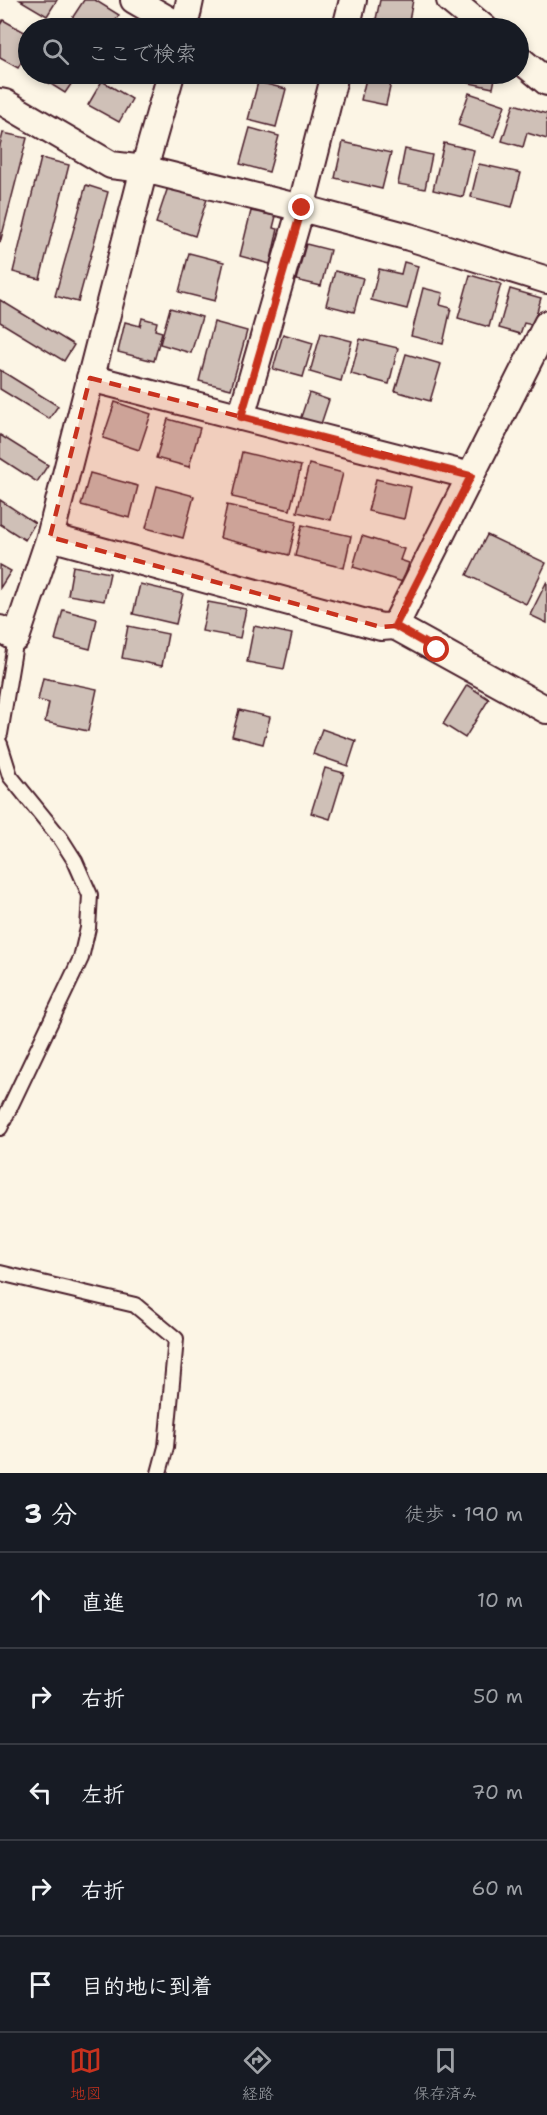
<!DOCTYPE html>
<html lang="ja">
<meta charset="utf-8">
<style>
:root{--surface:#171b24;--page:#20242c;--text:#f1f3f6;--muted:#9ea1a6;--line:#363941;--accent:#c8321e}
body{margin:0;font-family:"Shantell Sans","Klee One",sans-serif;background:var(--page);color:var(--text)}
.stop{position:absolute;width:18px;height:18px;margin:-14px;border:4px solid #c8321e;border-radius:50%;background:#fff}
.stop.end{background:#c8321e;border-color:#fff;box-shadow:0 2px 6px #0008}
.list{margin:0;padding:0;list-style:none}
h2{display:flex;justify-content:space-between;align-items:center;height:78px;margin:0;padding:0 24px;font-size:26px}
h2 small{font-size:20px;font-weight:400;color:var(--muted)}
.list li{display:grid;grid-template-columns:39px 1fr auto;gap:18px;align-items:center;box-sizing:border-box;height:96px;padding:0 24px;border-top:2px solid var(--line)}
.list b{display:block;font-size:22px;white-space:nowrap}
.list em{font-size:20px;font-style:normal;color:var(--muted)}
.icon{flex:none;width:33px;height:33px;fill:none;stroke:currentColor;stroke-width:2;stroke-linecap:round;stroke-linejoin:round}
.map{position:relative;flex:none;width:547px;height:1473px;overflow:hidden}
.search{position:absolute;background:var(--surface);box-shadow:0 3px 9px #0003;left:18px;right:18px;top:18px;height:66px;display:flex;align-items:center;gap:15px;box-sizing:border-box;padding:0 21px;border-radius:33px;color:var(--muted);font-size:22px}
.sheet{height:558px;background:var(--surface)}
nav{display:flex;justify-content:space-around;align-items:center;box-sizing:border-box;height:84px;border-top:2px solid var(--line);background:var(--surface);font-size:16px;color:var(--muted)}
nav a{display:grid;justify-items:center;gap:3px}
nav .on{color:var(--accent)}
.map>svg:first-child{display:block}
</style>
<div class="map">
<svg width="547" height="1473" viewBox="0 0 547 1473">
<rect width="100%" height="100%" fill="#fcf5e5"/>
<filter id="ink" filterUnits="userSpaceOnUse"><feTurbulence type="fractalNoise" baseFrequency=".0167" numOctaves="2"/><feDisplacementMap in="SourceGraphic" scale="12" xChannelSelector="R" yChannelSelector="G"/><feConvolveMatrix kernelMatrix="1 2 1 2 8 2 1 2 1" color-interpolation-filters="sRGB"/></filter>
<g filter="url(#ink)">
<g fill="#cfc0b7" stroke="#4a1f2b" stroke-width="1.5">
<path d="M 20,0 L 57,0 L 47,16 Z"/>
<path d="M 84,0 L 95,0 L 119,15 L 110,28 L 71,28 L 67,26 Z"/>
<path d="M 380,0 L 413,0 L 408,26 L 376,19 Z"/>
<path d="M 3,20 L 28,34 L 28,50 L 18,68 L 0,58 L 0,25 Z"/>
<path d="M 44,74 L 78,74 L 65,93 L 41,78 Z"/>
<path d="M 367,74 L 393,74 L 386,105 L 361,100 Z"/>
<path d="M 467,74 L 496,74 L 493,88 L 465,82 Z"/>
<path d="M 102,81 L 132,99 L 119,122 L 88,105 Z"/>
<path d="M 258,82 L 286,89 L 276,127 L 248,120 Z"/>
<path d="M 469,93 L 505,105 L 494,137 L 458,125 Z"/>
<path d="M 514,104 L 547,114 L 547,139 L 527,133 L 523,147 L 502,141 Z"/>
<path d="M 250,128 L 279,136 L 269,172 L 240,164 Z"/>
<path d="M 3,133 L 27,138 L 0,243 L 0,145 Z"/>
<path d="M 343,142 L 391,153 L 382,189 L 335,178 Z"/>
<path d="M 444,143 L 474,150 L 463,197 L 433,190 Z"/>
<path d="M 405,149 L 432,155 L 425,189 L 398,184 Z"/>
<path d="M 41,158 L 69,165 L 40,279 L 13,272 Z"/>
<path d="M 479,164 L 521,173 L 512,207 L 471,197 Z"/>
<path d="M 86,185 L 108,192 L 78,302 L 55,296 Z"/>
<path d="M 168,187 L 207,199 L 195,236 L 156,223 Z"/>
<path d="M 251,211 L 276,216 L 273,228 L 278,229 L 270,264 L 240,256 Z"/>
<path d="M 306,244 L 330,250 L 321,286 L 296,280 Z"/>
<path d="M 189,253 L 224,262 L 215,301 L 179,292 Z"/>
<path d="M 404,262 L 418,266 L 407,309 L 371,300 L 379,269 L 401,274 Z"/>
<path d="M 335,271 L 363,278 L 354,312 L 326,305 Z"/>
<path d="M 470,275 L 501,284 L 489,327 L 458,318 Z"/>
<path d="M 423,288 L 443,293 L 440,305 L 451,308 L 443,344 L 411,336 Z"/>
<path d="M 510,289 L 541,298 L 533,325 L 524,323 L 520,334 L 499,328 Z"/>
<path d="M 0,300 L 74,345 L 64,361 L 0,322 Z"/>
<path d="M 170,308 L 202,317 L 191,353 L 160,344 Z"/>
<path d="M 142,318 L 157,322 L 155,330 L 162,332 L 154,361 L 118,352 L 125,322 L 140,326 Z"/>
<path d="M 214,322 L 247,331 L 231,389 L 199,381 Z"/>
<path d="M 321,333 L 352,341 L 341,381 L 310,372 Z"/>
<path d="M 283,334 L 313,343 L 303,377 L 273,369 Z"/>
<path d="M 360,339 L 398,348 L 389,384 L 351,374 Z"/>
<path d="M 406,354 L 441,364 L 430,401 L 395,391 Z"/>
<path d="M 0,370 L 58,406 L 49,419 L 0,389 Z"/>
<path d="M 309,393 L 329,400 L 320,427 L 300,420 Z"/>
<path d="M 115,402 L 151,414 L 139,450 L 103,438 Z"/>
<path d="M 168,419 L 200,428 L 189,467 L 156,458 Z"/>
<path d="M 0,435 L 48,465 L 37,482 L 0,458 Z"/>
<path d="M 242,452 L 301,466 L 290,510 L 232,497 Z"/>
<path d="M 309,464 L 343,473 L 331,520 L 297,512 Z"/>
<path d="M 90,473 L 138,486 L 130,518 L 81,505 Z"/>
<path d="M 376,479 L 411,487 L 404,519 L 368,511 Z"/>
<path d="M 157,486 L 194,496 L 183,538 L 146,528 Z"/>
<path d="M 0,500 L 35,523 L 25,540 L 0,524 Z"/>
<path d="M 227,505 L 297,521 L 289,555 L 220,538 Z"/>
<path d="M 302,525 L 351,536 L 344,568 L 295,556 Z"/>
<path d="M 487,535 L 546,563 L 526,604 L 467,575 Z"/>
<path d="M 362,536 L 404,549 L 400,560 L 409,563 L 403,582 L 353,567 Z"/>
<path d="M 0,565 L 11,571 L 0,588 Z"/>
<path d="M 73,566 L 110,573 L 104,601 L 68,595 Z"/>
<path d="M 547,581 L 547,623 L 530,615 Z"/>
<path d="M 140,584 L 183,594 L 176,624 L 133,614 Z"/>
<path d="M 208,602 L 246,609 L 240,638 L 202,631 Z"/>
<path d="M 63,610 L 97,619 L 90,649 L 55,640 Z"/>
<path d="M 128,626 L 168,634 L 162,666 L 122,658 Z"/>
<path d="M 254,626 L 292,634 L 284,669 L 247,662 Z"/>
<path d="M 43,678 L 97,689 L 88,731 L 45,722 L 49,703 L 38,700 Z"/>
<path d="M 467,685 L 489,699 L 465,738 L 443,724 Z"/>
<path d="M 239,710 L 270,717 L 263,744 L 232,736 Z"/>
<path d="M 322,729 L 356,741 L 348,766 L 313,754 Z"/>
<path d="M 325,768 L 344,773 L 330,819 L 311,813 Z"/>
</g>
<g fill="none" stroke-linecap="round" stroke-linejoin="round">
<g stroke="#4a1f2b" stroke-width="18">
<g id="lane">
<path d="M 0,734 L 16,638"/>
<path d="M 0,744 L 10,776 L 61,839 L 75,861 L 90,895 L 88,928 L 81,958 L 0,1128"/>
<path d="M 0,1273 L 135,1305 L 176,1339 L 166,1447 L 159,1473"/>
</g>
</g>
<g stroke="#4a1f2b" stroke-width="30">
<g id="street">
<path d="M 134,0 L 183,28"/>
<path d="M 450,0 L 484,28"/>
<path d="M 184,28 L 190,0"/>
<path d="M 346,28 L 353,0"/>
<path d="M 518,58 L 547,82"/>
<path d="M 0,102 L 5,103 L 111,165 L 144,169 L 301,208 L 409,237 L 547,280"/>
<path d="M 90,378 L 471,476"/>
<path d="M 241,417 L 301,208 L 335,74"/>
<path d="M 50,537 L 381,627 L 395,626 L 547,324"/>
<path d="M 395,626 L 547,710"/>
<path d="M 0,629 L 16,638 L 50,537 L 144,169 L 171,74"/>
</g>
</g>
<use href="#lane" stroke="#fcf5e5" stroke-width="14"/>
<use href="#street" stroke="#fcf5e5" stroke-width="26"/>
</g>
</g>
<g fill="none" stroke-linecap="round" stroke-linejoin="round" filter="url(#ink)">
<path stroke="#c8321e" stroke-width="8" d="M 302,208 L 241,417 L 471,476 L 395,626 L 437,650"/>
</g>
<path fill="#c8321e" fill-opacity="0.2" stroke="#c8321e" stroke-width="4.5" stroke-dasharray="12 8" stroke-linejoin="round" d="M 90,378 L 471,476 L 395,626 L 381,627 L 50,537 Z"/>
</svg>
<div class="stop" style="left:437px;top:650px"></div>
<div class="stop end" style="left:302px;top:208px"></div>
<div class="search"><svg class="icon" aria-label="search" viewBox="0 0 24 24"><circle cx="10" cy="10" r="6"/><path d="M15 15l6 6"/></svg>ここで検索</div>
</div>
<section class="sheet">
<h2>3 分<small>徒歩 · 190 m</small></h2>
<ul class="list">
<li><svg class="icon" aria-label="ahead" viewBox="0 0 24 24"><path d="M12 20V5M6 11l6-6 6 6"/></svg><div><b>直進</b></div><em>10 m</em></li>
<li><svg class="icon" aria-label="right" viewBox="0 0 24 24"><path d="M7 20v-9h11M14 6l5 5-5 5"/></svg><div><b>右折</b></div><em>50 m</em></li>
<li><svg class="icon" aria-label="left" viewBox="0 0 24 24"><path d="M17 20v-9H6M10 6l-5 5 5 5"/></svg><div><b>左折</b></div><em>70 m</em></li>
<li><svg class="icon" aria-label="right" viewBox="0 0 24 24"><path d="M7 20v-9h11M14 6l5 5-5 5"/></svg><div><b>右折</b></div><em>60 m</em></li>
<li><svg class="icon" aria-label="arrive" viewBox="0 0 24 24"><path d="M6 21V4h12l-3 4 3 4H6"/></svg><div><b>目的地に到着</b></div></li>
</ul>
</section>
<nav>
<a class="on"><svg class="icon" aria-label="map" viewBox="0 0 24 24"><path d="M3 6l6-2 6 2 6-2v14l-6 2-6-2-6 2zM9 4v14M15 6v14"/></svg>地図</a>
<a><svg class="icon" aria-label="directions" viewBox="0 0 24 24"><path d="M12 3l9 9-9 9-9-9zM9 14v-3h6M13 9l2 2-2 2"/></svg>経路</a>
<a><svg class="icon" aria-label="saved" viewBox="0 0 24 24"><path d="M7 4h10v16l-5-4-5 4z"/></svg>保存済み</a>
</nav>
